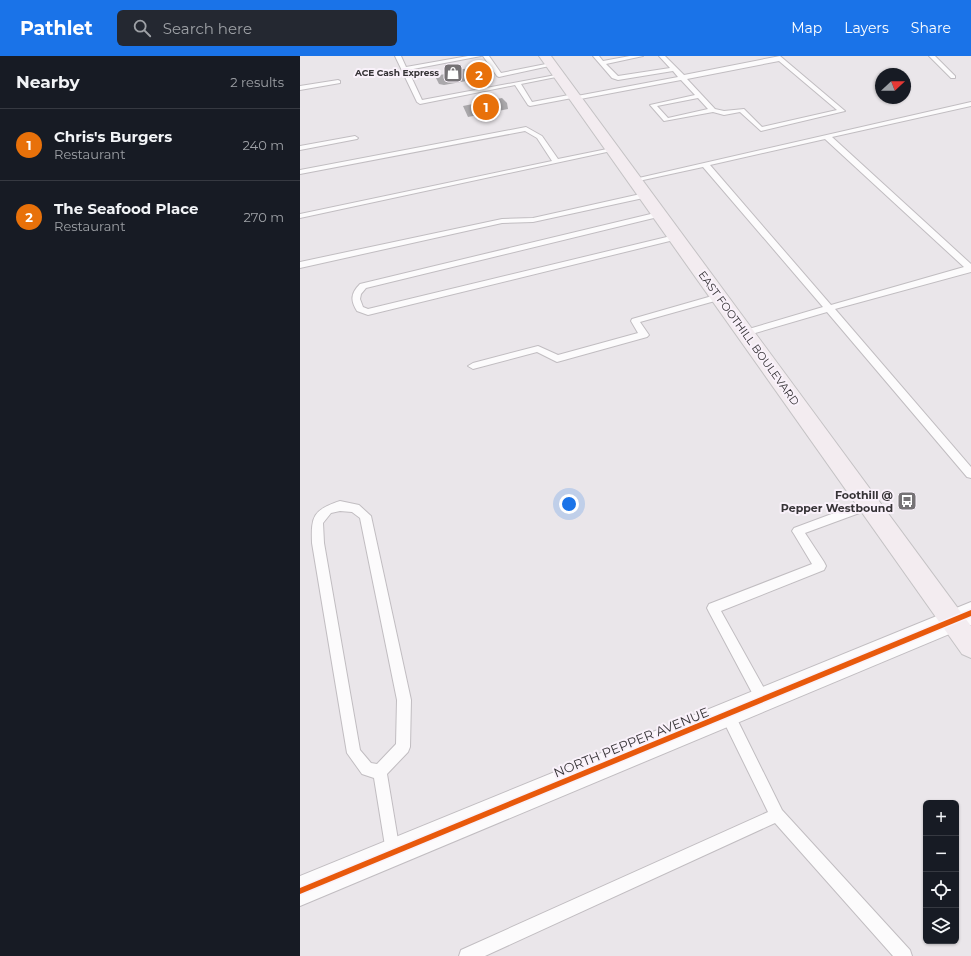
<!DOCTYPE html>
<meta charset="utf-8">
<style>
:root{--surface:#171b24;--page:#242831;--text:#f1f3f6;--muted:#9ea1a6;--line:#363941;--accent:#1a73e8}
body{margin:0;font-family:Montserrat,sans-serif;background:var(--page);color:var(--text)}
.controls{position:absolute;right:12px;bottom:12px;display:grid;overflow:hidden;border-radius:6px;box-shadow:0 1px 3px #0004}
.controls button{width:36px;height:36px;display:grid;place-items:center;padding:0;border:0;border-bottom:1px solid var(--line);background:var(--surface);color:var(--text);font:20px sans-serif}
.compass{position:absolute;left:575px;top:12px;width:36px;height:36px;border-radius:50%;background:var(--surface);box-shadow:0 1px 3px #0004;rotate:68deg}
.you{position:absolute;left:269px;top:448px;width:14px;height:14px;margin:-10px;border:3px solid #fff;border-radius:50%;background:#1a73e8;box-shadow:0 0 0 6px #1a73e833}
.badge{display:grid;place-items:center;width:26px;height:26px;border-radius:50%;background:var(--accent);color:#fff;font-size:13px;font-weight:700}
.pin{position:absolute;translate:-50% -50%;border:2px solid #fff;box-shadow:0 1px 4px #0006}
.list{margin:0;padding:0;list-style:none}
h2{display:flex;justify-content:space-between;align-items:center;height:52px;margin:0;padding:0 16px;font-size:17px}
h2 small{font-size:13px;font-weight:400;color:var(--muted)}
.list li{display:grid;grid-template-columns:26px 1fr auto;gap:12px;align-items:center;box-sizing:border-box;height:72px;padding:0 16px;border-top:1px solid var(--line)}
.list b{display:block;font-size:15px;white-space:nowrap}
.list p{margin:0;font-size:13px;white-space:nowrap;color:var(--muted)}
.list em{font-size:13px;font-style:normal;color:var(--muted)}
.icon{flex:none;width:22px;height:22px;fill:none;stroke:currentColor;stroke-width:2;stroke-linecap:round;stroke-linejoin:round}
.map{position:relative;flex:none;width:671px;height:900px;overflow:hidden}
header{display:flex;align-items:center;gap:24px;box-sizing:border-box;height:56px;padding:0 20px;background:var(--accent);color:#fff}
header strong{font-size:19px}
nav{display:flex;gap:22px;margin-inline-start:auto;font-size:14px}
.search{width:280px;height:36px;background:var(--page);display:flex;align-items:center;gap:10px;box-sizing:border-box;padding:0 14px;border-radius:6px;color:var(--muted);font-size:15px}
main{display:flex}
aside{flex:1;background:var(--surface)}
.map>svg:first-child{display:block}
</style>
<header>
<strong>Pathlet</strong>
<div class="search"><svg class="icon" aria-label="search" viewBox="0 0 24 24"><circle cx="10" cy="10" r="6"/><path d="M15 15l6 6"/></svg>Search here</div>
<nav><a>Map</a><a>Layers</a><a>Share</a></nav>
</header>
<main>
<aside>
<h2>Nearby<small>2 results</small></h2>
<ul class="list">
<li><span class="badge" style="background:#e8710a">1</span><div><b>Chris's Burgers</b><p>Restaurant</p></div><em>240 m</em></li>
<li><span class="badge" style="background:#e8710a">2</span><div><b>The Seafood Place</b><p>Restaurant</p></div><em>270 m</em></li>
</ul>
</aside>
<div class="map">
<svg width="671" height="900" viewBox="0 0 671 900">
<rect width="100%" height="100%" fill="#eae6ea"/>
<g fill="#aaa8ab">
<path d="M 183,10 L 189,21 L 144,29 L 139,28 L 135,20 L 145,18 L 144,16 Z"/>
<path d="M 202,42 L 207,47 L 208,53 L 168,61 L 163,50 Z"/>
</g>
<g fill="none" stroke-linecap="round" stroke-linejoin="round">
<g stroke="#c1bdc1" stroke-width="2">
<g id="lane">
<path d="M 95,0 L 101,0 L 106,11 L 168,0 L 181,0 L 108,14 L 122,44 L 261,18 L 261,20 L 221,28 L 232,46 L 274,38 L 277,40 L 378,21 L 373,15 L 318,24 L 312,22 L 293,0 L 299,0 L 303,5 L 330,0 L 343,0 L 306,8 L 318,20 L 370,12 L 359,0 L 365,0 L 384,19 L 480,0 L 545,55 L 461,75 L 440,56 L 424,59 L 413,56 L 364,65 L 350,49 L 395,39 L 381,24 L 275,44 L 272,42 L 230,50 L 228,49 L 215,29 L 120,48 L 117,46 ZM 479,5 L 537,54 L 462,71 L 444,53 L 424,55 L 415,53 L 387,23 ZM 398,42 L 408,53 L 368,62 L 357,50 Z"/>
<path d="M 183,0 L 189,0 L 201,17 L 251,7 L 254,9 L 199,21 L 197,20 Z"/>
<path d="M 629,0 L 635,0 L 655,20 L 655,22 L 651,22 Z"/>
<path d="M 38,24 L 40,25 L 40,27 L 0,34 L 0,30 Z"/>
<path d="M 671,46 L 671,50 L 532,81 L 671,208 L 671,216 L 535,253 L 671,411 L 671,422 L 667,421 L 527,256 L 445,280 L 442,279 L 442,275 L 523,251 L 403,111 L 334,126 L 330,124 ZM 525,83 L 664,211 L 531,249 L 410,109 Z"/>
<path d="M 226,71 L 242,80 L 258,103 L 312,92 L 316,94 L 0,162 L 0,158 L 252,105 L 237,82 L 225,75 L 0,118 L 0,114 Z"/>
<path d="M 55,80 L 58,82 L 57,83 L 0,94 L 0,90 Z"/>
<path d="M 345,137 L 348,137 L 348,141 L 233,166 L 202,167 L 0,212 L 0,206 L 202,163 L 233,162 Z"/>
<path d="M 359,156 L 362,156 L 362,160 L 66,232 L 61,238 L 60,243 L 63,251 L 68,253 L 375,179 L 379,181 L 378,183 L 68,259 L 57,255 C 50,244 51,237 60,228 Z"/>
<path d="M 419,238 L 423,241 L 422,243 L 340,266 L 349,279 L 347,281 L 257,306 L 237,296 L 173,313 L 168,310 L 173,307 L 238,290 L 258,299 L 338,277 L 331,265 L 332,263 Z"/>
<path d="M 569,444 L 573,446 L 574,449 L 573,452 L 505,477 L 524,506 L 526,510 L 524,514 L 421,555 L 470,643 L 468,648 L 463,650 L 458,648 L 409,556 L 407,552 L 409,548 L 512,508 L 494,478 L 492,475 L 494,472 Z"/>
<path d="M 40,445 L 59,449 L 71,460 L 111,644 L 110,691 L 108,696 L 87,718 L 100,796 L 98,801 L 93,803 L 88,801 L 86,796 L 74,722 L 62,718 L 47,697 L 12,487 C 11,460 13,454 40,445 ZM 40,455 L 52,456 L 60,462 L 97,644 L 96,688 L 77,708 L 71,707 L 60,694 L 24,487 L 23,467 L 31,457 Z"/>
<path d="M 427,651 L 432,653 L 482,754 L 610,894 L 612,900 L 593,900 L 475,767 L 185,900 L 159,900 L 161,894 L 468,756 L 420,658 L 422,653 Z"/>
</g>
</g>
<g stroke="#c1bdc1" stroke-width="2">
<path id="secondary" d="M 671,546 L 671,569 L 0,850 L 0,820 Z"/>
</g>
<g stroke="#c4c2c4" stroke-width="2">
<path id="primary" d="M 239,0 L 251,0 L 671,570 L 671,602 L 662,598 Z"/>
</g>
<use href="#lane" fill="#fcfbfc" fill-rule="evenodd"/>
<use href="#secondary" fill="#fcfbfc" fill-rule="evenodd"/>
<use href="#primary" fill="#f3ecf0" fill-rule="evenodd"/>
<g stroke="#f9f1fa" stroke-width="3">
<path id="cycleway" d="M 671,554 L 671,560 L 0,838 L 0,832 Z"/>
</g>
<use href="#cycleway" fill="#e8590c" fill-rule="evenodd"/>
</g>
<defs>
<g id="shop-square" transform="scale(1)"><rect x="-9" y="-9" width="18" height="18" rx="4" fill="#757275" stroke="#f9f1fa"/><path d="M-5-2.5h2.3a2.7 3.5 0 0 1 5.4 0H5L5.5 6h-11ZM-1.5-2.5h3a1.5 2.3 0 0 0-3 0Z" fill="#fff"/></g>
<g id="bus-square" transform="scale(1)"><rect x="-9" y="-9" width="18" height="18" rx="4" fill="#757275" stroke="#f9f1fa"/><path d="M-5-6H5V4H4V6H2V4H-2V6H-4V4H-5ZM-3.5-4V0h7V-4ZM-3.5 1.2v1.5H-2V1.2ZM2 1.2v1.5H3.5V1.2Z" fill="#fff"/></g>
</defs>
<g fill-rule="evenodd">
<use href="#shop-square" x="153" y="17"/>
<use href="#bus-square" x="607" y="445"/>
</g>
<g text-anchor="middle" stroke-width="4" stroke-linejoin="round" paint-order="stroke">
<g font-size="9" font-weight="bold" fill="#363336" stroke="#f9f1fa" text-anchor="end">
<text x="139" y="20">ACE Cash Express</text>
</g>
<g font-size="11" fill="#363336" stroke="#f9f1fa">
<text transform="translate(449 282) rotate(54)" y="4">EAST FOOTHILL BOULEVARD</text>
</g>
<g font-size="11" font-weight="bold" fill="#363336" stroke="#f9f1fa" text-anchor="end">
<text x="593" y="443">Foothill @<tspan x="593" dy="13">Pepper Westbound</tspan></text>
</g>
<g font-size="13" fill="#363336" stroke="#f9f1fa">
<text transform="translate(331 686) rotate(-22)" y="5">NORTH PEPPER AVENUE</text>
</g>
</g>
</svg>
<div class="controls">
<button>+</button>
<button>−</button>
<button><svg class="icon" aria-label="locate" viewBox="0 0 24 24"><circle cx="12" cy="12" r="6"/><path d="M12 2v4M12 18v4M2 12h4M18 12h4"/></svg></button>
<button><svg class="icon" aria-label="layers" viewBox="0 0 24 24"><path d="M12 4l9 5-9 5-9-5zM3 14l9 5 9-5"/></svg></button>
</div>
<svg class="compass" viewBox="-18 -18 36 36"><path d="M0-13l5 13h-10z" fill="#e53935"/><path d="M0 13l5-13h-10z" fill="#9ea1a6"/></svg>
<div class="you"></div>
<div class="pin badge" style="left:186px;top:51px;background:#e8710a">1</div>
<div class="pin badge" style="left:179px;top:19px;background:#e8710a">2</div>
</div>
</main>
